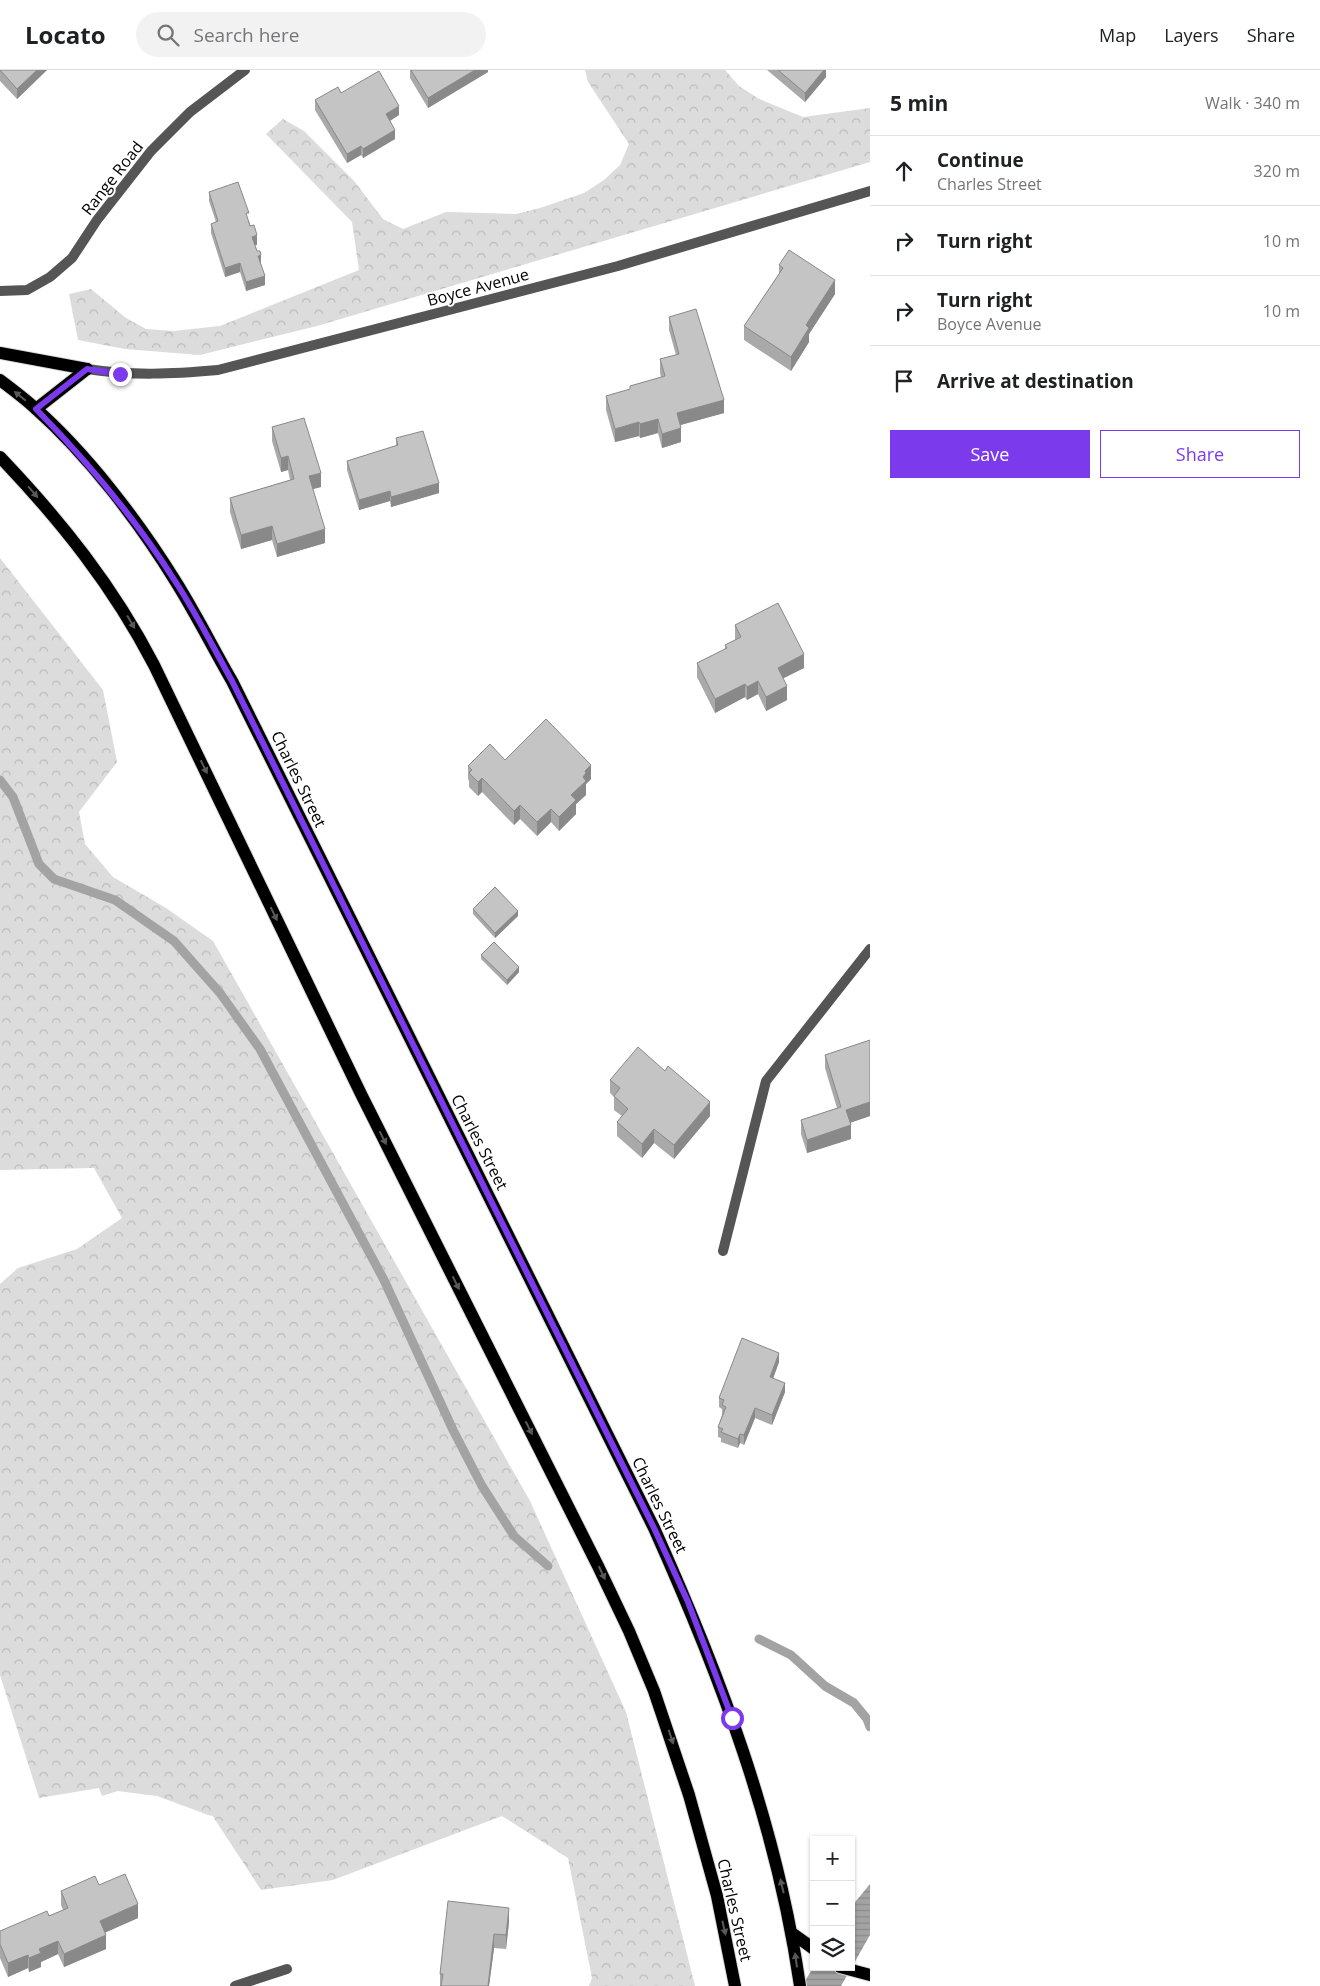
<!DOCTYPE html>
<meta charset="utf-8">
<style>
:root{--surface:#fff;--page:#f2f2f2;--text:#202124;--muted:#757577;--line:#e0e0e0;--accent:#7c3aed}
body{margin:0;font-family:"Open Sans",sans-serif;background:var(--page);color:var(--text)}
.controls{position:absolute;right:15px;bottom:15px;display:grid;overflow:hidden;border-radius:0px;box-shadow:0 1px 4px #0004}
.controls button{width:45px;height:45px;display:grid;place-items:center;padding:0;border:0;border-bottom:1px solid var(--line);background:var(--surface);color:var(--text);font:25px sans-serif}
.stop{position:absolute;width:15px;height:15px;margin:-11px;border:4px solid #7c3aed;border-radius:50%;background:#fff}
.stop.end{background:#7c3aed;border-color:#fff;box-shadow:0 1px 5px #0008}
.list{margin:0;padding:0;list-style:none}
h2{display:flex;justify-content:space-between;align-items:center;height:65px;margin:0;padding:0 20px;font-size:21px}
h2 small{font-size:16px;font-weight:400;color:var(--muted)}
.list li{display:grid;grid-template-columns:32px 1fr auto;gap:15px;align-items:center;box-sizing:border-box;height:70px;padding:0 20px;border-top:1px solid var(--line)}
.list b{display:block;font-size:19px;white-space:nowrap}
.list p{margin:0;font-size:16px;white-space:nowrap;color:var(--muted)}
.list em{font-size:16px;font-style:normal;color:var(--muted)}
.actions{display:flex;gap:10px;padding:15px 20px}
.actions a{flex:1;padding:11px 0;border:1px solid var(--accent);border-radius:0px;text-align:center;font-size:18px;color:var(--accent)}
.actions .main{background:var(--accent);color:#fff}
.icon{flex:none;width:28px;height:28px;fill:none;stroke:currentColor;stroke-width:2;stroke-linecap:round;stroke-linejoin:round}
.map{position:relative;flex:none;width:870px;height:1916px;overflow:hidden}
header{display:flex;align-items:center;gap:30px;box-sizing:border-box;height:70px;padding:0 25px;background:var(--surface);border-bottom:1px solid var(--line)}
header strong{font-size:24px}
nav{display:flex;gap:28px;margin-inline-start:auto;font-size:18px}
.search{width:350px;height:45px;background:var(--page);display:flex;align-items:center;gap:12px;box-sizing:border-box;padding:0 18px;border-radius:28px;color:var(--muted);font-size:19px}
main{display:flex}
aside{flex:1;background:var(--surface)}
.map>svg:first-child{display:block}
</style>
<header>
<strong>Locato</strong>
<div class="search"><svg class="icon" aria-label="search" viewBox="0 0 24 24"><circle cx="10" cy="10" r="6"/><path d="M15 15l6 6"/></svg>Search here</div>
<nav><a>Map</a><a>Layers</a><a>Share</a></nav>
</header>
<main>
<div class="map">
<svg width="870" height="1916" viewBox="0 0 870 1916">
<defs>
<pattern id="forest-crowns" width="20" height="18" patternUnits="userSpaceOnUse" patternTransform="scale(1.25)"><rect width="20" height="18" fill="#dcdcdc"/><path d="M2 6a3 3 0 1 1 6 0M12 15a3 3 0 1 1 6 0" fill="none" stroke="#bbb"/></pattern>
<pattern id="water-rules" width="6" height="5" patternUnits="userSpaceOnUse" patternTransform="scale(1.25)"><rect width="6" height="5" fill="#a3a3a3"/><path d="M0 2.5h6" fill="none" stroke="#8b8b8b"/></pattern>
</defs>
<rect width="100%" height="100%" fill="#fff"/>
<g fill="url(#forest-crowns)">
<path d="M 585,0 L 725,0 L 739,16 L 759,29 L 803,47 L 870,38 L 870,92 L 317,256 L 200,285 L 125,279 L 78,270 L 69,224 L 91,219 L 126,248 L 146,259 L 174,261 L 220,256 L 359,200 L 352,152 L 266,64 L 283,49 L 304,61 L 355,112 L 383,149 L 403,159 L 446,142 L 516,144 L 540,138 L 584,123 L 604,110 L 620,95 L 629,74 L 588,12 Z"/>
<path d="M 0,488 L 103,620 L 117,692 L 79,742 L 85,774 L 113,807 L 166,838 L 213,871 L 530,1431 L 626,1642 L 695,1916 L 589,1916 L 592,1908 L 568,1788 L 502,1746 L 333,1810 L 261,1820 L 212,1745 L 211,1746 L 157,1726 L 118,1721 L 102,1726 L 99,1718 L 39,1728 L 0,1605 L 0,1214 L 18,1198 L 77,1179 L 122,1148 L 94,1098 L 0,1100 Z"/>
</g>
<path fill="url(#water-rules)" d="M 870,1814 L 870,1865 L 841,1916 L 802,1916 L 814,1896 L 851,1897 L 851,1837 Z"/>
<g fill="none" stroke-linecap="round" stroke-linejoin="round">
<g stroke="#a3a3a3" stroke-width="9">
<path d="M 0,710 L 13,727 L 39,794 L 54,809 L 115,830 L 174,871 L 220,923 L 260,979 L 384,1210 L 453,1360 L 482,1416 L 514,1466 L 548,1496"/>
<path d="M 759,1569 L 791,1585 L 825,1616 L 854,1633 L 867,1649 L 870,1657"/>
</g>
<g stroke="#dbdbdb" stroke-width="14">
<g id="primary">
<path d="M 0,283 L 87,299"/>
<path d="M 0,310 C 12,319 24,328 35,338 C 88,385 139,452 176,512 C 196,544 213,578 232,611 L 654,1458 C 720,1605 777,1755 800,1916"/>
<path d="M 36,339 L 87,299"/>
<path d="M 0,387 C 61,451 113,516 154,595 L 361,1024 L 598,1496 L 629,1561 L 654,1621 L 689,1725 L 717,1826 L 735,1916"/>
<path d="M 793,1864 L 814,1879"/>
<path d="M 840,1897 L 870,1905"/>
</g>
</g>
<path stroke="#555" stroke-width="10" d="M 723,1181 L 766,1011 L 870,879"/>
<g stroke="#555" stroke-width="10">
<path d="M 0,221 L 27,220 L 50,207 L 72,188 L 97,150 L 151,81 L 190,42 L 245,0"/>
<path d="M 87,299 C 133,306 172,304 218,300 L 618,196 L 870,121"/>
<path d="M 235,1916 L 287,1899"/>
</g>
<use href="#primary" stroke="#000" stroke-width="12"/>
</g>
<g fill="#a9a9a9">
<path d="M 0,0 L 47,0 L 17,29 L 0,11 Z"/>
<path d="M 410,0 L 488,0 L 488,2 L 428,38 L 410,8 Z"/>
<path d="M 767,0 L 826,0 L 826,7 L 805,32 Z"/>
<path d="M 341,23 L 399,45 L 390,51 L 395,69 L 363,88 L 361,85 L 347,93 L 315,40 L 315,30 Z"/>
<path d="M 209,122 L 249,151 L 257,175 L 255,175 L 261,194 L 265,215 L 246,221 L 240,202 L 225,207 L 211,163 L 211,154 L 216,152 L 209,131 Z"/>
<path d="M 779,195 L 835,224 L 809,264 L 809,272 L 791,301 L 744,270 L 744,256 L 779,204 Z"/>
<path d="M 669,247 L 724,343 L 680,355 L 681,372 L 662,378 L 658,363 L 640,368 L 639,366 L 615,372 L 606,340 L 606,326 L 630,320 L 630,316 L 661,307 L 660,303 L 660,289 L 676,285 L 669,260 Z"/>
<path d="M 272,357 L 321,417 L 313,419 L 325,473 L 277,487 L 272,470 L 241,479 L 230,442 L 230,428 L 290,410 L 288,400 L 281,402 L 272,371 Z"/>
<path d="M 396,368 L 439,423 L 391,437 L 390,431 L 359,440 L 347,400 L 347,391 L 396,376 Z"/>
<path d="M 735,555 L 804,598 L 783,608 L 787,630 L 766,641 L 758,624 L 747,630 L 745,627 L 715,643 L 697,607 L 697,593 L 725,579 L 725,575 L 735,570 Z"/>
<path d="M 505,690 L 591,709 L 586,714 L 586,725 L 576,734 L 576,744 L 559,761 L 551,752 L 537,766 L 520,749 L 514,755 L 482,722 L 478,726 L 469,717 L 469,711 L 468,709 L 468,696 Z"/>
<path d="M 473,839 L 518,846 L 495,868 L 473,844 Z"/>
<path d="M 481,885 L 519,902 L 507,915 L 481,889 Z"/>
<path d="M 825,985 L 870,1046 L 850,1053 L 851,1069 L 807,1083 L 801,1064 L 801,1050 L 837,1038 L 825,998 Z"/>
<path d="M 610,1010 L 710,1046 L 674,1089 L 654,1073 L 642,1088 L 617,1066 L 617,1052 L 622,1046 L 614,1040 L 614,1027 L 610,1023 Z"/>
<path d="M 779,1292 L 773,1308 L 785,1322 L 772,1355 L 755,1348 L 744,1375 L 740,1373 L 738,1378 L 721,1372 L 721,1368 L 718,1367 L 718,1357 L 722,1345 L 722,1339 L 719,1337 L 719,1328 Z"/>
<path d="M 99,1815 L 138,1848 L 105,1862 L 106,1879 L 64,1897 L 58,1884 L 41,1892 L 41,1897 L 29,1902 L 28,1898 L 8,1907 L 0,1888 L 0,1861 L 49,1846 L 63,1840 L 61,1835 L 61,1821 Z"/>
<path d="M 509,1852 L 506,1879 L 494,1878 L 489,1916 L 440,1916 L 440,1904 Z"/>
</g>
<g fill="#898989">
<path d="M 37,0 L 47,0 L 17,29 L 17,19 Z"/>
<path d="M 475,0 L 488,0 L 488,2 L 428,38 L 428,28 Z"/>
<path d="M 824,0 L 826,0 L 826,7 L 805,32 L 805,23 Z"/>
<path d="M 399,36 L 399,45 L 386,53 L 386,44 Z"/>
<path d="M 395,60 L 395,69 L 363,88 L 363,79 Z"/>
<path d="M 361,76 L 361,85 L 347,93 L 347,84 Z"/>
<path d="M 257,165 L 257,175 L 252,176 L 252,167 Z"/>
<path d="M 261,185 L 261,194 L 258,186 Z"/>
<path d="M 240,193 L 240,202 L 225,207 L 225,198 Z"/>
<path d="M 265,206 L 265,215 L 246,221 L 246,212 Z"/>
<path d="M 835,210 L 835,224 L 809,264 L 809,272 L 791,301 L 791,287 L 806,255 Z"/>
<path d="M 724,330 L 724,343 L 677,356 L 677,343 Z"/>
<path d="M 658,349 L 658,363 L 640,368 L 640,354 Z"/>
<path d="M 639,352 L 639,366 L 615,372 L 615,359 Z"/>
<path d="M 681,358 L 681,372 L 662,378 L 662,364 Z"/>
<path d="M 288,386 L 288,400 L 281,402 L 281,388 Z"/>
<path d="M 321,403 L 321,417 L 309,420 L 309,406 Z"/>
<path d="M 439,413 L 439,423 L 391,437 L 391,427 Z"/>
<path d="M 390,421 L 390,431 L 359,440 L 359,430 Z"/>
<path d="M 272,456 L 272,470 L 241,479 L 241,465 Z"/>
<path d="M 325,459 L 325,473 L 277,487 L 277,474 Z"/>
<path d="M 804,584 L 804,598 L 778,611 L 778,598 Z"/>
<path d="M 758,611 L 758,624 L 747,630 L 747,617 Z"/>
<path d="M 745,614 L 745,627 L 715,643 L 715,629 Z"/>
<path d="M 787,616 L 787,630 L 766,641 L 766,627 Z"/>
<path d="M 591,695 L 591,709 L 586,714 L 586,725 L 576,734 L 576,744 L 559,761 L 559,747 L 585,701 Z"/>
<path d="M 482,708 L 482,722 L 478,726 L 478,712 Z"/>
<path d="M 520,735 L 520,749 L 514,755 L 514,741 Z"/>
<path d="M 551,739 L 551,752 L 537,766 L 537,752 Z"/>
<path d="M 518,841 L 518,846 L 495,868 L 495,863 Z"/>
<path d="M 519,897 L 519,902 L 507,915 L 507,910 Z"/>
<path d="M 710,1032 L 710,1046 L 674,1089 L 674,1075 Z"/>
<path d="M 870,1032 L 870,1046 L 846,1054 L 846,1040 Z"/>
<path d="M 851,1055 L 851,1069 L 807,1083 L 807,1070 Z"/>
<path d="M 654,1059 L 654,1073 L 642,1088 L 642,1074 Z"/>
<path d="M 779,1283 L 779,1292 L 770,1317 L 770,1307 Z"/>
<path d="M 785,1313 L 785,1322 L 772,1355 L 772,1345 Z"/>
<path d="M 755,1338 L 755,1348 L 744,1375 L 744,1365 Z"/>
<path d="M 740,1364 L 740,1373 L 738,1378 L 738,1369 Z"/>
<path d="M 138,1834 L 138,1848 L 100,1865 L 100,1851 Z"/>
<path d="M 509,1838 L 509,1852 L 506,1879 L 506,1865 Z"/>
<path d="M 494,1864 L 494,1878 L 489,1916 L 488,1916 Z"/>
<path d="M 106,1865 L 106,1879 L 64,1897 L 64,1884 Z"/>
<path d="M 58,1871 L 58,1884 L 41,1892 L 41,1897 L 29,1902 L 29,1888 L 39,1879 Z"/>
<path d="M 28,1885 L 28,1898 L 8,1907 L 8,1893 Z"/>
</g>
<g fill="#c4c4c4" stroke="#898989">
<path d="M 0,0 L 37,0 L 17,19 Z"/>
<path d="M 411,0 L 475,0 L 428,28 Z"/>
<path d="M 778,0 L 824,0 L 805,23 Z"/>
<path d="M 379,1 L 399,36 L 386,44 L 395,60 L 363,79 L 361,76 L 347,84 L 315,30 L 338,17 L 341,23 Z"/>
<path d="M 238,112 L 249,143 L 246,143 L 250,156 L 254,155 L 257,165 L 252,167 L 257,181 L 260,181 L 261,185 L 258,186 L 265,206 L 246,212 L 240,193 L 225,198 L 211,154 L 218,151 L 209,122 Z"/>
<path d="M 789,180 L 835,210 L 806,255 L 809,258 L 791,287 L 744,256 L 783,198 L 779,195 Z"/>
<path d="M 696,239 L 724,330 L 677,343 L 681,358 L 662,364 L 658,349 L 640,354 L 639,352 L 615,359 L 606,326 L 630,319 L 630,316 L 665,306 L 660,289 L 679,284 L 669,247 Z"/>
<path d="M 304,348 L 321,403 L 309,406 L 325,459 L 277,474 L 272,456 L 241,465 L 230,428 L 294,409 L 288,386 L 281,388 L 272,357 Z"/>
<path d="M 423,361 L 439,413 L 391,427 L 390,421 L 359,430 L 347,391 L 398,375 L 396,368 Z"/>
<path d="M 778,533 L 804,584 L 778,598 L 787,616 L 766,627 L 758,611 L 747,617 L 745,614 L 715,629 L 697,593 L 727,578 L 725,575 L 741,567 L 735,555 Z"/>
<path d="M 546,649 L 591,695 L 585,701 L 586,703 L 583,707 L 586,711 L 571,725 L 576,730 L 559,747 L 551,739 L 537,752 L 520,735 L 514,741 L 482,708 L 478,712 L 469,703 L 472,700 L 468,696 L 490,674 L 505,690 Z"/>
<path d="M 495,817 L 518,841 L 495,863 L 473,839 Z"/>
<path d="M 494,872 L 519,897 L 507,910 L 481,885 Z"/>
<path d="M 870,970 L 870,1032 L 846,1040 L 851,1055 L 807,1070 L 801,1050 L 841,1037 L 825,985 Z"/>
<path d="M 638,977 L 665,1001 L 668,996 L 710,1032 L 674,1075 L 654,1059 L 642,1074 L 617,1052 L 628,1039 L 614,1026 L 620,1018 L 610,1010 Z"/>
<path d="M 742,1268 L 779,1283 L 770,1307 L 785,1313 L 772,1345 L 755,1338 L 744,1365 L 740,1364 L 738,1369 L 721,1362 L 723,1359 L 718,1357 L 726,1337 L 722,1335 L 724,1330 L 719,1328 Z"/>
<path d="M 125,1804 L 138,1834 L 100,1851 L 106,1865 L 64,1884 L 58,1871 L 39,1879 L 41,1883 L 29,1888 L 28,1885 L 8,1893 L 0,1874 L 0,1861 L 47,1841 L 49,1846 L 68,1838 L 61,1821 L 95,1806 L 99,1815 Z"/>
<path d="M 448,1831 L 509,1838 L 506,1865 L 494,1864 L 488,1916 L 441,1916 L 443,1904 L 440,1904 Z"/>
</g>
<defs><path id="oneway-solid" d="M-6-.8H1V-3.2L6.5 0L1 3.2V.8H-6Z" transform="scale(1.25)"/></defs>
<g fill="#595959">
<use href="#oneway-solid" transform="translate(20 326) rotate(-141)"/>
<use href="#oneway-solid" transform="translate(33 422) rotate(49)"/>
<use href="#oneway-solid" transform="translate(131 552) rotate(59)"/>
<use href="#oneway-solid" transform="translate(204 697) rotate(64)"/>
<use href="#oneway-solid" transform="translate(274 844) rotate(64)"/>
<use href="#oneway-solid" transform="translate(383 1068) rotate(63)"/>
<use href="#oneway-solid" transform="translate(456 1213) rotate(63)"/>
<use href="#oneway-solid" transform="translate(529 1358) rotate(63)"/>
<use href="#oneway-solid" transform="translate(602 1503) rotate(65)"/>
<use href="#oneway-solid" transform="translate(671 1667) rotate(71)"/>
<use href="#oneway-solid" transform="translate(782 1816) rotate(-103)"/>
<use href="#oneway-solid" transform="translate(724 1858) rotate(77)"/>
<use href="#oneway-solid" transform="translate(796 1890) rotate(-98)"/>
</g>
<g fill="none" stroke-linecap="round" stroke-linejoin="round">
<path stroke="#7c3aed" stroke-width="6" d="M 120,304 L 87,299 L 36,339 C 88,392 135,448 175,511 C 196,543 213,577 232,611 L 654,1458 L 688,1532 L 732,1648"/>
</g>
<g text-anchor="middle" stroke-width="4" stroke-linejoin="round" paint-order="stroke">
<g font-size="16" fill="#000" stroke="#fff">
<text transform="translate(112 108) rotate(-52)" y="6">Range Road</text>
<text transform="translate(478 217) rotate(-15)" y="6">Boyce Avenue</text>
<text transform="translate(299 709) rotate(64)" y="6">Charles Street</text>
<text transform="translate(480 1072) rotate(63)" y="6">Charles Street</text>
<text transform="translate(660 1435) rotate(64)" y="6">Charles Street</text>
<text transform="translate(735 1840) rotate(77)" y="6">Charles Street</text>
</g>
</g>
</svg>
<div class="controls">
<button>+</button>
<button>−</button>
<button><svg class="icon" aria-label="layers" viewBox="0 0 24 24"><path d="M12 4l9 5-9 5-9-5zM3 14l9 5 9-5"/></svg></button>
</div>
<div class="stop" style="left:732px;top:1648px"></div>
<div class="stop end" style="left:120px;top:304px"></div>
</div>
<aside>
<h2>5 min<small>Walk · 340 m</small></h2>
<ul class="list">
<li><svg class="icon" aria-label="ahead" viewBox="0 0 24 24"><path d="M12 20V5M6 11l6-6 6 6"/></svg><div><b>Continue</b><p>Charles Street</p></div><em>320 m</em></li>
<li><svg class="icon" aria-label="right" viewBox="0 0 24 24"><path d="M7 20v-9h11M14 6l5 5-5 5"/></svg><div><b>Turn right</b></div><em>10 m</em></li>
<li><svg class="icon" aria-label="right" viewBox="0 0 24 24"><path d="M7 20v-9h11M14 6l5 5-5 5"/></svg><div><b>Turn right</b><p>Boyce Avenue</p></div><em>10 m</em></li>
<li><svg class="icon" aria-label="arrive" viewBox="0 0 24 24"><path d="M6 21V4h12l-3 4 3 4H6"/></svg><div><b>Arrive at destination</b></div></li>
</ul>
<div class="actions"><a class="main">Save</a><a>Share</a></div>
</aside>
</main>
